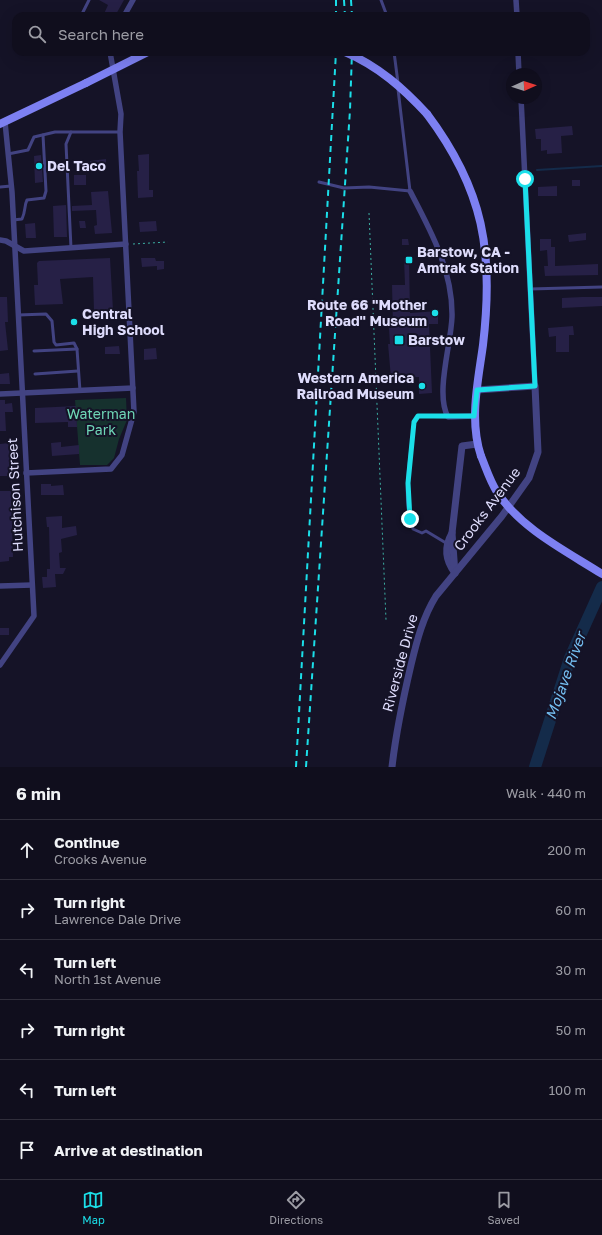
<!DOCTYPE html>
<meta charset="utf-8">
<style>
:root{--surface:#100e1d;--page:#191726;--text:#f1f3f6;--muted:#9c9ca4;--line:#302e3b;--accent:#1bdfe9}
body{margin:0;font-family:"Golos Text",sans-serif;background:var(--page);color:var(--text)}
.compass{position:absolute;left:506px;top:68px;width:36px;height:36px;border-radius:50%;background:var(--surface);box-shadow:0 4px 16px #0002;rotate:87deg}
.stop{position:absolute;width:12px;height:12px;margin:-9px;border:3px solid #1bdfe9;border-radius:50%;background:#fff}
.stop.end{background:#1bdfe9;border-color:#fff;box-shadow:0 1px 4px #0008}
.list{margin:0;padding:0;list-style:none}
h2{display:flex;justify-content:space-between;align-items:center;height:52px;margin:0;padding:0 16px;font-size:17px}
h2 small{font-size:13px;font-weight:400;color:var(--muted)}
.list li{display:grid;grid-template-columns:26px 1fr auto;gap:12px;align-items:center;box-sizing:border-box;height:60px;padding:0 16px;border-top:1px solid var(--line)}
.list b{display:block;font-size:15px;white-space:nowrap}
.list p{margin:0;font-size:13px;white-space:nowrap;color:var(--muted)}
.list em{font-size:13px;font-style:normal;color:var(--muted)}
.icon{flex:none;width:22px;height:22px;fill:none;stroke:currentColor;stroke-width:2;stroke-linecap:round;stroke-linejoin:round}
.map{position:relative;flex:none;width:602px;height:767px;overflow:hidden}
.search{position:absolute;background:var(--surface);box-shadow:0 4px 16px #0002;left:12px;right:12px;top:12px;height:44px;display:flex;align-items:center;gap:10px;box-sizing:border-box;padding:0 14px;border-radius:12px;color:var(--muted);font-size:15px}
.sheet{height:412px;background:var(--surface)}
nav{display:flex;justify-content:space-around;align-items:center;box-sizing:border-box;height:56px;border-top:1px solid var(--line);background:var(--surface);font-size:11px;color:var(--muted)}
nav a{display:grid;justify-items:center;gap:2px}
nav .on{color:var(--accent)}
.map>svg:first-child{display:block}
</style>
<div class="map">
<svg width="602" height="767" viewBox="0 0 602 767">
<rect width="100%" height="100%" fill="#151327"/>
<path fill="#16312e" d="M 126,398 L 127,420 L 119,439 L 114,458 L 107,465 L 80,465 L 75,400 Z"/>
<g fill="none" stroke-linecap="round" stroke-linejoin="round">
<path stroke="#142b4a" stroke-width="2" d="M 537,170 L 602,166"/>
<path stroke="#142b4a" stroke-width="12" d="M 535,767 L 570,658 L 602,587"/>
</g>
<g fill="#262046">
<path d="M 99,0 L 124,0 L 115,16 L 103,16 L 108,5 Z"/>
<path d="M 572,126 L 573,135 L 561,136 L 562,153 L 547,154 L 547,150 L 541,151 L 541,139 L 536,139 L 535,129 Z"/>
<path d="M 149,154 L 149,190 L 153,190 L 153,197 L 138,198 L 137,171 L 139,171 L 138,155 Z"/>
<path d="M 41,155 L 43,182 L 35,183 L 34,156 Z"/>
<path d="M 106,159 L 106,166 L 91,169 L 90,161 Z"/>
<rect x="74" y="175" width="12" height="10"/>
<rect x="572" y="180" width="8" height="6"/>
<path d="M 557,186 L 557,196 L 538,196 L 538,187 Z"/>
<path d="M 108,191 L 112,233 L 95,234 L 94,226 L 97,225 L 96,210 L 72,211 L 72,206 L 92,205 L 91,192 Z"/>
<path d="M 66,205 L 67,237 L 54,237 L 53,206 Z"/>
<path d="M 79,221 L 85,221 L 86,228 L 80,228 Z"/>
<path d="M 156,221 L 157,231 L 140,232 L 139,222 Z"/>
<path d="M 35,223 L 36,238 L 26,238 L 25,224 Z"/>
<path d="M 586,233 L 586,240 L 569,242 L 568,235 Z"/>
<path d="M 402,239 L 408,239 L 409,245 L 402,245 Z"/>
<path d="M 540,239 L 551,239 L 551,247 L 555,247 L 555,266 L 598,264 L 598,275 L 545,276 L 544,266 L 548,266 L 547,250 L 540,251 Z"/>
<path d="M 110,258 L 113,310 L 94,311 L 93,277 L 60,279 L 63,304 L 35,305 L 34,285 L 38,285 L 37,263 L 39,261 Z"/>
<path d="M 141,258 L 155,258 L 156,261 L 164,261 L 164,269 L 157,270 L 157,266 L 142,267 Z"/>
<path d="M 404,258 L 409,258 L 410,313 L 438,311 L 438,324 L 429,324 L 432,393 L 419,394 L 419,377 L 391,378 L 388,344 L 390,344 L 389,328 L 393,327 L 392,285 L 405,285 Z"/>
<path d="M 0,297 L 7,297 L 8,322 L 5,322 L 8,350 L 0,351 Z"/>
<path d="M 582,297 L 602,297 L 602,306 L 562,308 L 562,298 Z"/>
<path d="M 573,326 L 574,335 L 569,335 L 569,352 L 556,352 L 556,336 L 549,337 L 548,328 Z"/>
<path d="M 119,346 L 120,354 L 105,354 L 105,347 Z"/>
<path d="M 156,348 L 157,359 L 144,360 L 144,349 Z"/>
<path d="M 9,373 L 10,384 L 0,384 L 0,374 Z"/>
<path d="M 0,400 L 5,400 L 5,404 L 12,403 L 13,412 L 5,412 L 6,431 L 0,431 Z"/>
<path d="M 76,406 L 77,427 L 68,427 L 68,422 L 35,423 L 35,408 Z"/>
<path d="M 61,442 L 61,447 L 79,445 L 79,454 L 52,456 L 51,443 Z"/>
<path d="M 9,443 L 11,476 L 0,476 L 0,444 Z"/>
<path d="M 41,484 L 51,484 L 51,486 L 63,485 L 64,495 L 41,495 Z"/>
<path d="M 0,491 L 11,491 L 13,557 L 9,557 L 9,561 L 0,562 Z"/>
<path d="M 62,516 L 62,528 L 76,526 L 77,535 L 61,539 L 62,552 L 59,553 L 60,568 L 66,568 L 63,574 L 55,574 L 56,587 L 43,588 L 42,577 L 47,577 L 47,569 L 50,569 L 49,527 L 47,527 L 46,517 Z"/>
<rect x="0" y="628" width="9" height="7"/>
</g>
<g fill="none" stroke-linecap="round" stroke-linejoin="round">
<g stroke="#3cafa3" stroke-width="1" stroke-dasharray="2 3" stroke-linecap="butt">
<path d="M 369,213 L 386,620"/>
<path d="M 133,244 L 168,242"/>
</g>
<g stroke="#424382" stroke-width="3">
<path d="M 381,0 L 387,16"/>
<path d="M 81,16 L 89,0"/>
<path d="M 394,52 L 398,83"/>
<path d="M 8,154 L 28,150 L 34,137 L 55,132 L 71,132"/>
<path d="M 319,182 L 344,188 L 369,187 L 410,191 L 398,89"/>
<path d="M 0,187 L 11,186"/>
<path d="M 13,220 L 22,219 C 26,210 24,206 27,200 L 44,198 L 46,191 L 43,135"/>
<path d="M 71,248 L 66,144 L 71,132 L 120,132"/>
<path d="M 530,289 L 602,287"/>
<path d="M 18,315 L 46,314 L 52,321 L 54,342 L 56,345 L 74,343 L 77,349 L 80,391"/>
<path d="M 34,351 L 77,349"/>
<path d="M 35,374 L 78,371"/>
<path d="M 446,543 L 426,531 L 422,533 L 413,529 C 401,496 411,456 414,422 L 418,416 L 448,417"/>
</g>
<g stroke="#424382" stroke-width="5.5">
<path d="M 516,0 L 517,16"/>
<path d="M 124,16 L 133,0"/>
<path d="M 518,52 L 519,74"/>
<path d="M 521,98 L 535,386"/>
<path d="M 410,191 C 431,231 453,271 452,317 C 451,345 435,394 448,417 L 474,416"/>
<path d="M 0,240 L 6,241 L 24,251 L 126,244"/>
<path d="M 0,394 L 133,388"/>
<path d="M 26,473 L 111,469 L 122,455 L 134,412 L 120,132 L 121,114 L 110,52"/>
<path d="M 0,586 L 32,585"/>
<path d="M 0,665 L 34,616 L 12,192 L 5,122"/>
</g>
<g stroke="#424382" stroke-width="7">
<path d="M 452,533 C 444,547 445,560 455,573"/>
<path d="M 455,573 L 452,533 L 462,446 L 477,444"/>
<path d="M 392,767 C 396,732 403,699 411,665 C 417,640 423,617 436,596 L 502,516 L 529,478 L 538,452 L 535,386 L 477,390"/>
</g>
<g stroke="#7d80f2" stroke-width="8">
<path d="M 427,114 C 484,190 494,252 483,345 C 478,382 469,420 481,456"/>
<path d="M 0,124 L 86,83"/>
</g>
<g stroke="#1bdfe9" stroke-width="2" stroke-dasharray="6 5" stroke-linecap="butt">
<path d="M 336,0 L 336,16"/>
<path d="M 344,0 L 345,16"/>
<path d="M 351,0 L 352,16"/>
<path d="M 296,767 L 336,52"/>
<path d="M 306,767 L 350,110 L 352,52"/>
</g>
<g stroke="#7d80f2" stroke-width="8">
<path d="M 345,52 C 378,66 403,88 427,114"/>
<path d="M 86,83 L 148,52"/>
<path d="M 481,456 C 486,468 490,481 497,492 C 521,529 566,551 602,574"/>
</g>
</g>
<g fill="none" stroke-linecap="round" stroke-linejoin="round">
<path stroke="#1bdfe9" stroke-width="5" d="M 410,519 L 408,483 L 414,422 L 418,416 L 474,416 L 477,390 L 535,386 L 525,179"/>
</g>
<g fill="#1bdfe9" stroke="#151327" stroke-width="1.5">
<circle cx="39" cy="166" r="4"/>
<rect x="405" y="256" width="8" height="8" rx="2"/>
<circle cx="435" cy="313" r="4"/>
<circle cx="74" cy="322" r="4"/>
<rect x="394" y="335" width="10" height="10" rx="2"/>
<circle cx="422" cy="386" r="4"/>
</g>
<g text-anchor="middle" stroke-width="4" stroke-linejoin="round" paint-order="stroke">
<g font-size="14" font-weight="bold" fill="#dedcfc" stroke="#151327" text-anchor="start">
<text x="47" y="171">Del Taco</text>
<text x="417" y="257">Barstow, CA -<tspan x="417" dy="16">Amtrak Station</tspan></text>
<text x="427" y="310" text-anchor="end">Route 66 "Mother<tspan x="427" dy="16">Road" Museum</tspan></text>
<text x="82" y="319">Central<tspan x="82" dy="16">High School</tspan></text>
<text x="408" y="345">Barstow</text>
<text x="414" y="383" text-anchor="end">Western America<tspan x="414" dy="16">Railroad Museum</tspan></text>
</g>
<g font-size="14" fill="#6ed6b6" stroke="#151327">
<text x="101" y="419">Waterman<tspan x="101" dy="16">Park</tspan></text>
</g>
<g font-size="14" fill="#dedcfc" stroke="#151327">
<text transform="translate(15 495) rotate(-93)" y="5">Hutchison Street</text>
<text transform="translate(487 509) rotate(-53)" y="5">Crooks Avenue</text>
<text transform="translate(400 663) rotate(-75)" y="5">Riverside Drive</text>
</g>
<g font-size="15" font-style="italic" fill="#74bef1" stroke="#151327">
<text transform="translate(566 676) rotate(-70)" y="5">Mojave River</text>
</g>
</g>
</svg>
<svg class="compass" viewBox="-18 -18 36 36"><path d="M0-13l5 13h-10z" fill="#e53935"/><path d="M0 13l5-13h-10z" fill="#9c9ca4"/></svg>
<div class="stop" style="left:525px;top:179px"></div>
<div class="stop end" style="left:410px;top:519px"></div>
<div class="search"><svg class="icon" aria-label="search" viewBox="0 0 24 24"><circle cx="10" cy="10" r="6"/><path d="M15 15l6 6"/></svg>Search here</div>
</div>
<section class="sheet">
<h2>6 min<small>Walk · 440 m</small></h2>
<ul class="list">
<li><svg class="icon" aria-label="ahead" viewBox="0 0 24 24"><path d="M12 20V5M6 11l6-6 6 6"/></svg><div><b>Continue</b><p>Crooks Avenue</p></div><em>200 m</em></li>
<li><svg class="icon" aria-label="right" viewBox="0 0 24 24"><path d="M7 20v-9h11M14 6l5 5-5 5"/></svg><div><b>Turn right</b><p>Lawrence Dale Drive</p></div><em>60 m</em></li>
<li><svg class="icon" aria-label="left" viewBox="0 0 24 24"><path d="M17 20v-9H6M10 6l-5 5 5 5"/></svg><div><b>Turn left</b><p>North 1st Avenue</p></div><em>30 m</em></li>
<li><svg class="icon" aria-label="right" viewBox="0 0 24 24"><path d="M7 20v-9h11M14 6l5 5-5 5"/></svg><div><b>Turn right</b></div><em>50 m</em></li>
<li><svg class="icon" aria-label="left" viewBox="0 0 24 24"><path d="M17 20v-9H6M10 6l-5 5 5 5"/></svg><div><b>Turn left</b></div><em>100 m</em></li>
<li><svg class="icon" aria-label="arrive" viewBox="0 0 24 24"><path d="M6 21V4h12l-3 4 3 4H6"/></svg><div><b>Arrive at destination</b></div></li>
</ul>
</section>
<nav>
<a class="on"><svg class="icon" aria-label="map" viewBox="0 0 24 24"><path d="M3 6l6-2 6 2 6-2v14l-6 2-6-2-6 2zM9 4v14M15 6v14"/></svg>Map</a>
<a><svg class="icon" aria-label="directions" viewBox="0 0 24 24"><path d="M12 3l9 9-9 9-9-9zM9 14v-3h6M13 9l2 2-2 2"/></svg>Directions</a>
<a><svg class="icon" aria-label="saved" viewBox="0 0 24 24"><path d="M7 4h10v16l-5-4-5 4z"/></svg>Saved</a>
</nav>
